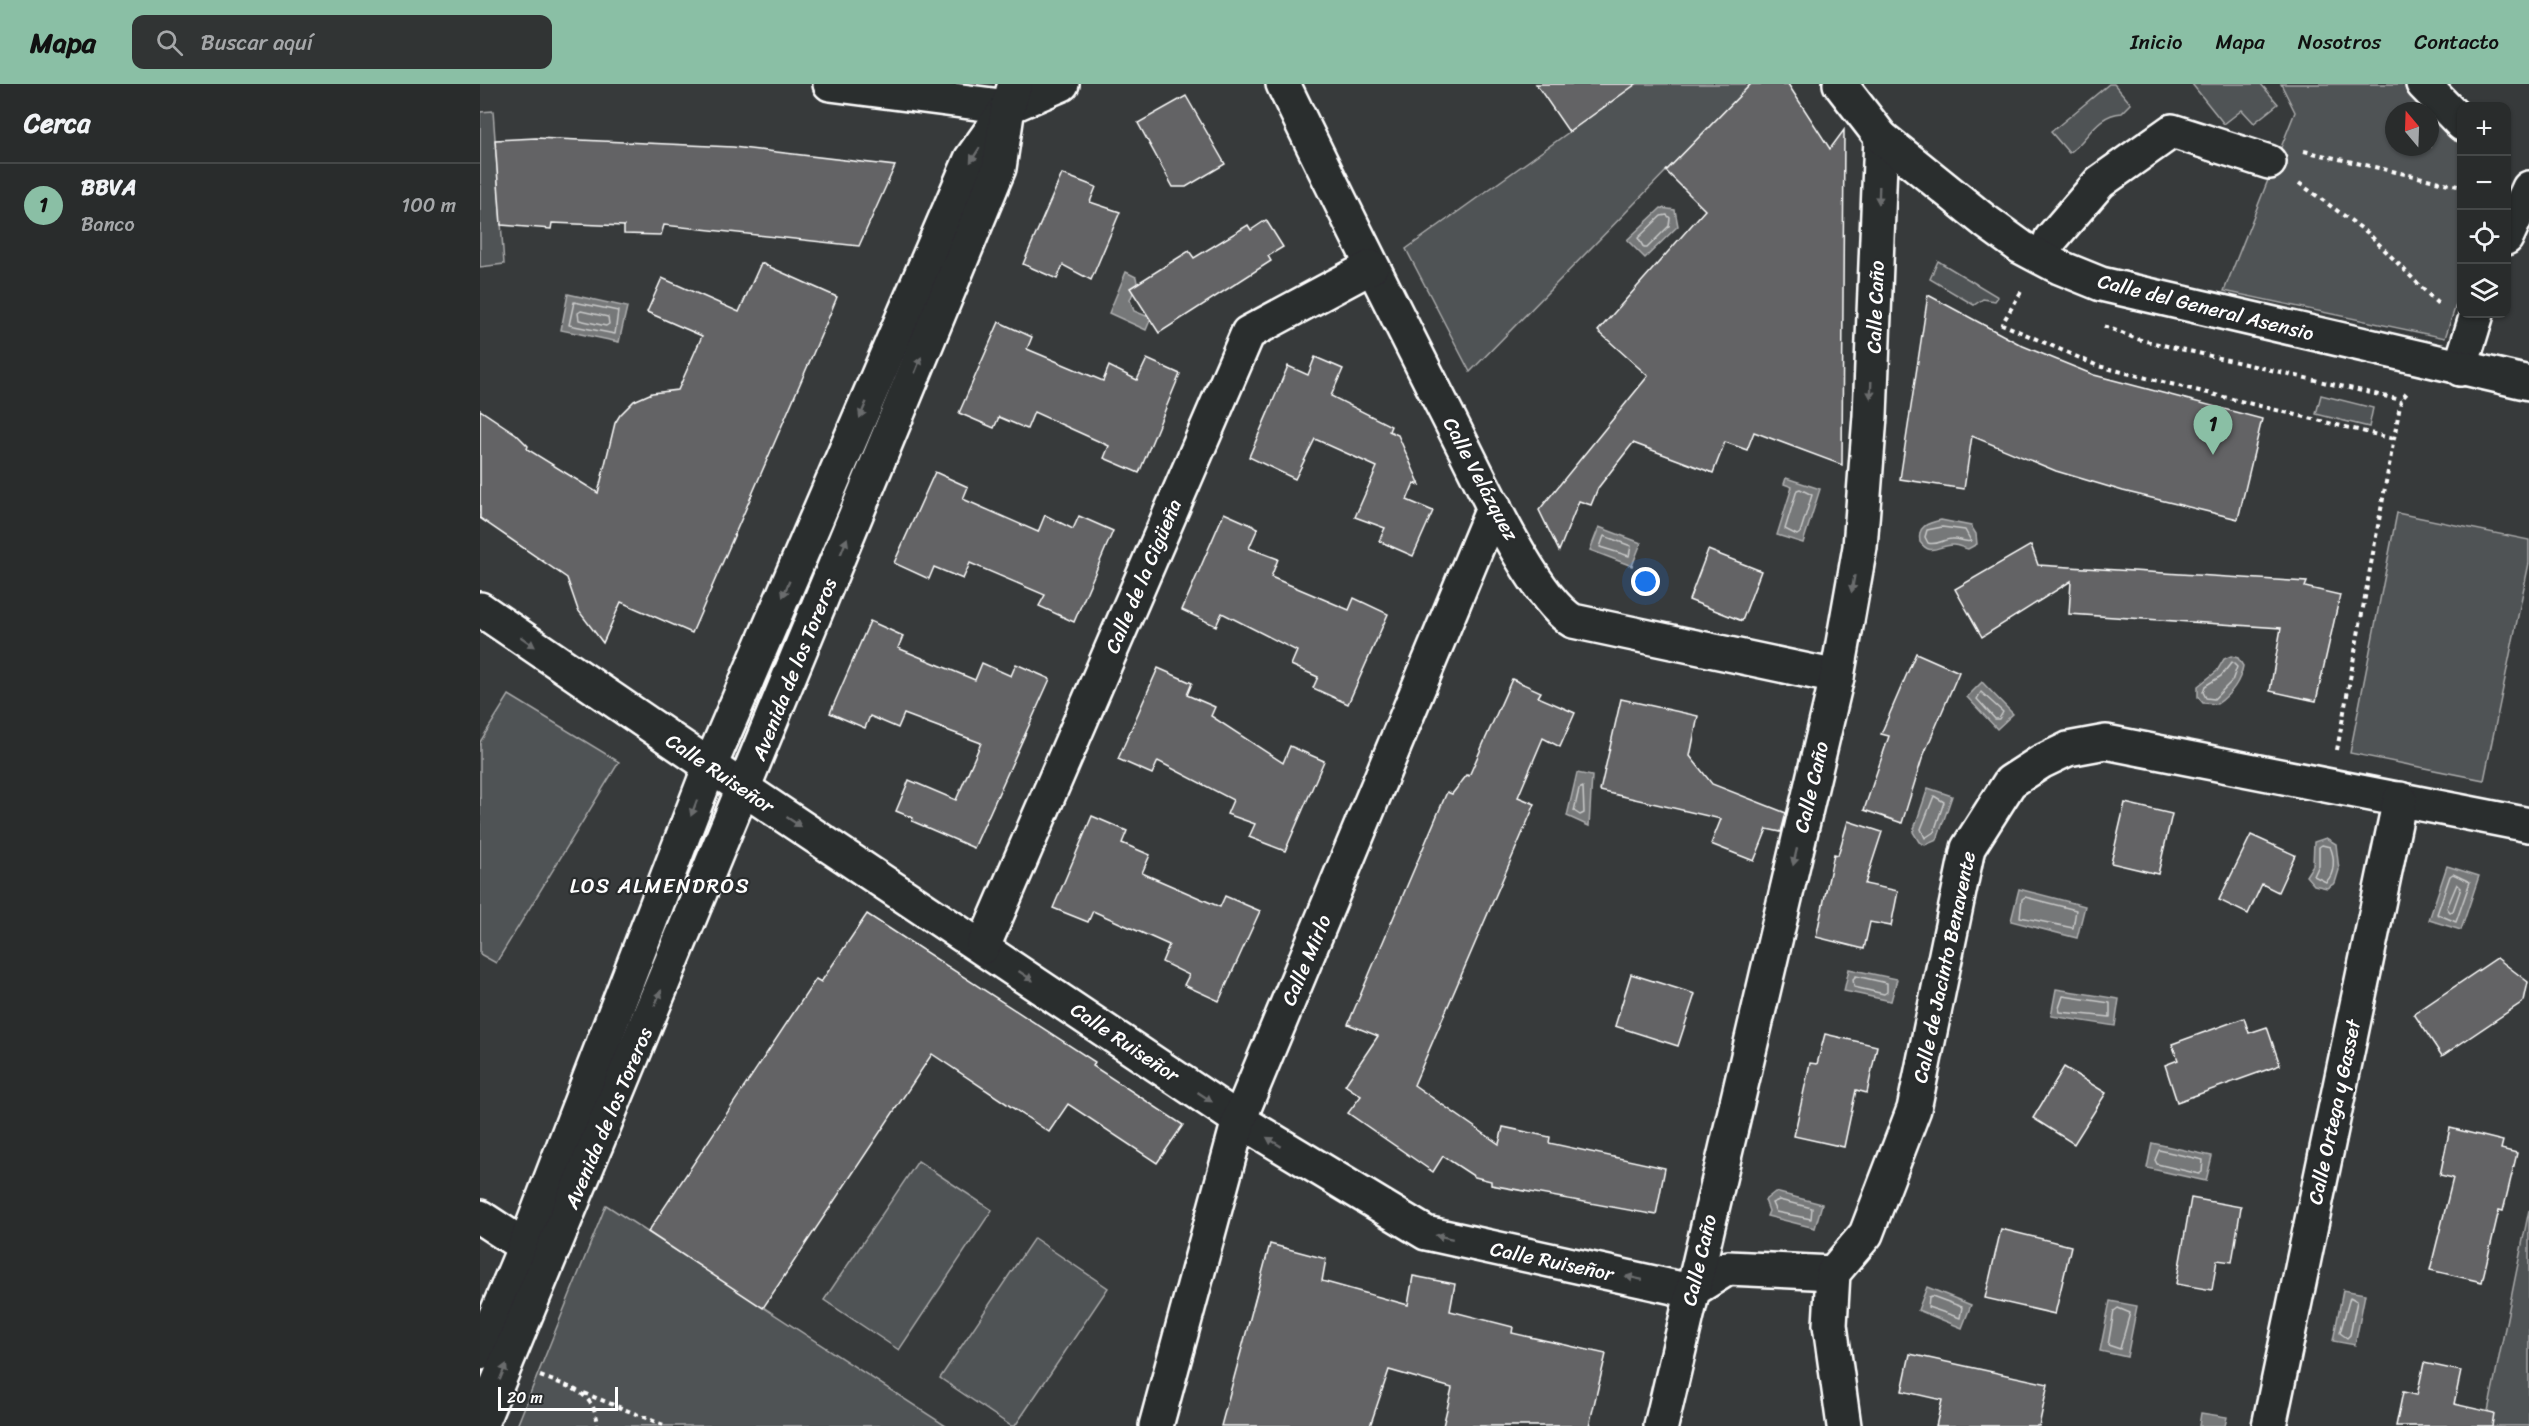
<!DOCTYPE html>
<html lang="es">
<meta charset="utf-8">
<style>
:root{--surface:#292c2c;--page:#313434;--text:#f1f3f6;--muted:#a5a7a9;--line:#454848;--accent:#8abfa5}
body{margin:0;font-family:Sriracha,sans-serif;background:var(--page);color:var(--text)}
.controls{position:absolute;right:18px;top:18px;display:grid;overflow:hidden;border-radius:12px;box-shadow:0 2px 4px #0004}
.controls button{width:54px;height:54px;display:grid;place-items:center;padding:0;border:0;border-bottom:2px solid var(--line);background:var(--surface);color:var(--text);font:30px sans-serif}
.compass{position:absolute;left:1905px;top:18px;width:54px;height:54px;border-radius:50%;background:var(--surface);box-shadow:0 2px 4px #0004;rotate:341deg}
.scale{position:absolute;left:18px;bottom:15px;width:120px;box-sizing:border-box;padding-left:6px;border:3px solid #fff;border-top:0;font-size:16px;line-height:21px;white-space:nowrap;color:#fff;-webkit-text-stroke:4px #2a2d2e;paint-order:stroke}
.you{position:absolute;left:1166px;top:498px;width:21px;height:21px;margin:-15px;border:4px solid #fff;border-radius:50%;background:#1a73e8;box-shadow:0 0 0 9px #1a73e833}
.badge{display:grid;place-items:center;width:39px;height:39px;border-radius:50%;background:var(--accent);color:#111;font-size:20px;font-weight:700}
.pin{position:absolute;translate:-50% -50px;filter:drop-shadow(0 2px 3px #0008)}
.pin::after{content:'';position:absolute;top:32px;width:21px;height:18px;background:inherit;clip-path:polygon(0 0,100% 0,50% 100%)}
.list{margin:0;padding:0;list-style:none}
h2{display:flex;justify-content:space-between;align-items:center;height:78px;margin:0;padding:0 24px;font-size:26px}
h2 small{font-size:20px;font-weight:400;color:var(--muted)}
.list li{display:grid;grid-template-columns:39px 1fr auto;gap:18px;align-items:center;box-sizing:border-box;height:84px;padding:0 24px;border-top:2px solid var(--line)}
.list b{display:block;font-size:22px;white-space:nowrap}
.list p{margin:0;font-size:20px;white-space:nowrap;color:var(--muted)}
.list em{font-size:20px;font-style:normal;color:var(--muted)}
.icon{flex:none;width:33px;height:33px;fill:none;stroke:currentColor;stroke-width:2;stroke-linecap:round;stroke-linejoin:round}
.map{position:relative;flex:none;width:2049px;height:1342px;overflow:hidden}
header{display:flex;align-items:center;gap:36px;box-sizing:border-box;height:84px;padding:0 30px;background:var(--accent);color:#111}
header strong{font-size:28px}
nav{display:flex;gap:33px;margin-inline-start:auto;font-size:21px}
.search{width:420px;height:54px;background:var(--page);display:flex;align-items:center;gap:15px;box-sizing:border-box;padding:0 21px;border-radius:12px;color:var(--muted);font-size:22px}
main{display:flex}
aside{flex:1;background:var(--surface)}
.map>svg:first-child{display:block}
</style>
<header>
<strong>Mapa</strong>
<div class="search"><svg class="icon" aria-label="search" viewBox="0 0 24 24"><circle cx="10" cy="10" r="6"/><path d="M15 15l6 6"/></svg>Buscar aquí</div>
<nav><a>Inicio</a><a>Mapa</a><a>Nosotros</a><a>Contacto</a></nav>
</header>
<main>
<aside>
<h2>Cerca<small></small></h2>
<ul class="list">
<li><span class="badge">1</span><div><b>BBVA</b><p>Banco</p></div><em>100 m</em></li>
</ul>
</aside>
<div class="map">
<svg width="2049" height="1342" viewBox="0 0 2049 1342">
<rect width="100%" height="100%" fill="#373a3b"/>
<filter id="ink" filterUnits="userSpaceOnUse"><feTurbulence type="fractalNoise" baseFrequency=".0167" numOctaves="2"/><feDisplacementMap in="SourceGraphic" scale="12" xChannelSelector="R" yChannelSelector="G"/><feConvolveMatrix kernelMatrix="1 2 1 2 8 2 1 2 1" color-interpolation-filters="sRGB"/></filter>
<g filter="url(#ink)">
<g fill="#505354" stroke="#a8a9aa" stroke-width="1.5" fill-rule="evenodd">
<path d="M 1156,0 L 1271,0 L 990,288 L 926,165 Z"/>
<path d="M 1629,0 L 1634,0 L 1651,20 L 1642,29 C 1615,31 1609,55 1589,69 L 1571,48 Z"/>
<path d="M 1712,0 L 1781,0 L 1798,20 L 1774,39 L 1762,26 L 1744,40 Z"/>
<path d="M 1801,0 L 1934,0 L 1981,49 L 1981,206 L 1965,254 L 1744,207 L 1815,28 ZM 1914,27 L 1950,27 L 1950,63 L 1914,63 Z"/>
<path d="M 13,27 L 24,180 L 0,183 L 0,28 Z"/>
<path d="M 1458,177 L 1518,213 L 1515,217 L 1503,215 L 1494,221 L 1450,195 Z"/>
<path d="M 1841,311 L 1893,324 L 1889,343 L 1836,330 Z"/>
<path d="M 1917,429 L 2049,456 L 2049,479 L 2004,696 L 1870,669 Z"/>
<path d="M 29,611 L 139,678 L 16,879 L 0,870 L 0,658 Z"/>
<path d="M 438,1077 L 512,1126 L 419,1266 L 344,1216 Z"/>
<path d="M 126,1121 L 466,1342 L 37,1342 Z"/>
<path d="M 2049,1126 L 2049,1342 L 2005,1342 Z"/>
<path d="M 554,1154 L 628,1204 L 535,1342 L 531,1342 L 460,1294 Z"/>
</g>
<g fill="#767879" stroke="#adaeaf" stroke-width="1.5">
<path d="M 1181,124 L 1195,126 L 1198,142 L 1165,174 L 1147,156 Z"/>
<path d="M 646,188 L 656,193 L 657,199 L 650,216 L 654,227 L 671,234 L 666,246 L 629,229 Z"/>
<path d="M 88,210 L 147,223 L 139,258 L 81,246 Z"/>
<path d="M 1306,394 L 1340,405 L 1323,459 L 1297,451 L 1312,403 L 1304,400 Z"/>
<path d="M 1461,436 L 1491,442 L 1496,450 L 1497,460 L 1488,465 C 1483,464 1478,461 1473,461 C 1458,461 1451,473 1440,458 C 1437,442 1448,439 1461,436 Z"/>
<path d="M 1119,443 L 1161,459 L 1152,482 L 1110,466 Z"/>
<path d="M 1751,572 L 1758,574 L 1763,582 C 1760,599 1751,610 1737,620 L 1723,619 L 1718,613 L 1718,602 L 1737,587 L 1744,575 Z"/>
<path d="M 1502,598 L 1533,630 L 1517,645 L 1487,613 Z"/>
<path d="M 1097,689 L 1112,692 L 1109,742 L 1087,732 Z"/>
<path d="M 1448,704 L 1472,712 L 1457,756 L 1445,761 L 1439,758 L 1433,748 Z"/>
<path d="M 1846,754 L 1856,760 L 1859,786 L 1855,799 L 1847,804 L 1834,801 L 1826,792 L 1833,781 L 1834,758 Z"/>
<path d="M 1967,782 L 1999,792 L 1981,846 L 1949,836 Z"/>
<path d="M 1539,805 L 1605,822 L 1597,854 L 1531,837 Z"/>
<path d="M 1369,885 L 1417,895 L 1411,917 L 1364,907 Z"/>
<path d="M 1576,905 L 1639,915 L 1635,942 L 1571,932 Z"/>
<path d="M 1672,1059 L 1732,1072 L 1726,1097 L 1667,1084 Z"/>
<path d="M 1295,1108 L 1342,1120 L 1335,1144 L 1287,1132 L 1289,1127 L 1285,1116 Z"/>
<path d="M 1447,1203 L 1491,1221 L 1482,1244 L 1438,1226 Z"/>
<path d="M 1863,1206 L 1885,1210 L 1875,1261 L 1853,1257 Z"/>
<path d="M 1630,1217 L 1657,1222 L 1647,1273 L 1620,1267 Z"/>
<path d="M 1721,1329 L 1747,1333 L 1745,1342 L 1719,1342 Z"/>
</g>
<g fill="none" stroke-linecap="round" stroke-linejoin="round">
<g stroke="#c8c9c9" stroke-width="1.5">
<path d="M 1187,131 L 1190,134 L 1189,142 L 1167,164 L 1164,164 L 1158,154 L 1181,132 Z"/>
<path d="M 94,218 L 138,227 L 135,250 L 89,241 Z"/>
<path d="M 101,227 L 128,233 L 129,240 L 126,242 L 99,236 L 98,229 Z"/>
<path d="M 1320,405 L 1332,411 L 1320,449 L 1317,451 L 1305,445 L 1317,406 Z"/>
<path d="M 1462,443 L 1485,446 L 1491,457 C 1484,459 1480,454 1472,455 C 1463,455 1457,462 1448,459 L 1445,453 L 1447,446 Z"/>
<path d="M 1124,452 L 1151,462 L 1149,472 L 1120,463 Z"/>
<path d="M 1752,578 L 1757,583 L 1752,597 L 1734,615 L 1726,614 L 1723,608 L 1725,602 L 1741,592 Z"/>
<path d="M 1501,608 L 1523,628 L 1519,635 L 1515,635 L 1497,615 Z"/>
<path d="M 1103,703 L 1104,729 L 1100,731 L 1094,727 L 1099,705 Z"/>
<path d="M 1454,712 L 1464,718 L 1454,748 L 1445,754 L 1441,745 Z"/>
<path d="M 1842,761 L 1850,763 C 1855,773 1855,790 1846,798 L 1834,792 L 1839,781 L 1839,763 Z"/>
<path d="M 1973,790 L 1990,798 L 1976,838 L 1957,830 L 1970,792 Z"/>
<path d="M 1977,800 L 1981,804 L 1973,827 L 1970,828 L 1967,824 Z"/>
<path d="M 1545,813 L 1596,826 L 1593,844 L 1540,833 L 1542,815 Z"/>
<path d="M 1376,892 L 1407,899 L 1407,908 L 1404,910 L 1374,903 L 1373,895 Z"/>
<path d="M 1583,912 L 1630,919 L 1630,933 L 1580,928 L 1579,924 Z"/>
<path d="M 1679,1066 L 1723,1076 L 1722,1088 L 1719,1090 L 1677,1080 L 1675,1076 Z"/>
<path d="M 1299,1116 L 1332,1124 L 1331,1135 L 1296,1128 L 1292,1119 Z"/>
<path d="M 1452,1212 L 1482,1223 L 1480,1234 L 1448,1223 L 1449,1213 Z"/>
<path d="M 1870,1213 L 1877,1217 L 1870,1251 L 1867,1254 L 1860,1249 Z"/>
<path d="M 1638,1224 L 1650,1229 L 1640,1265 L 1628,1261 L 1634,1227 Z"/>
</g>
</g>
<g fill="#636465" stroke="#fff" stroke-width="1.5">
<path d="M 1056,0 L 1156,0 L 1089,48 Z"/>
<path d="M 1271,0 L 1308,0 L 1350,65 L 1364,46 L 1362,381 L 1274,348 L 1267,366 L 1245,358 L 1233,389 L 1153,359 L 1118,404 L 1111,421 L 1099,417 L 1079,467 L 1059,426 L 1168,292 L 1118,247 L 1225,126 L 1186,87 Z"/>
<path d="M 706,12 L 745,80 L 706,103 L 693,103 L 658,39 Z"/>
<path d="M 56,54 L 253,63 L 415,82 L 379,162 L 184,141 L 181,151 L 144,150 L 144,142 L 72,139 L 71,145 L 21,141 L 15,56 Z"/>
<path d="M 582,90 L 616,103 L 610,118 L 640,128 L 611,196 L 583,181 L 577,195 L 543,180 Z"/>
<path d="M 786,136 L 803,163 L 788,172 L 791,177 L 679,249 L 650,204 L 709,167 L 714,174 L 768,141 L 771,146 Z"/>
<path d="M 281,179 L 357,213 L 348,235 L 212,549 L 141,518 L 123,559 L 98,526 L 87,494 L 0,434 L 0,326 L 36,350 L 48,362 L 47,365 L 118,409 L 135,339 L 140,331 L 154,317 L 172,309 L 198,306 L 222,252 L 167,228 L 182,194 L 259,228 Z"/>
<path d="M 1448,211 L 1543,262 L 1614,291 L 1782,335 L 1758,435 L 1643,407 L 1576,387 L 1492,352 L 1484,405 L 1420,395 Z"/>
<path d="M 519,238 L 552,253 L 547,265 L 623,297 L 629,282 L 657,296 L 667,275 L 700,290 L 659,389 L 624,374 L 629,362 L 554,328 L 547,345 L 519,333 L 514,344 L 479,329 Z"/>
<path d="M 835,273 L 863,285 L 851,312 L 911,342 L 909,347 L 918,351 L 940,401 L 934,399 L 927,416 L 953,427 L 933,472 L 899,457 L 905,444 L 875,433 L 897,383 L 835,355 L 815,395 L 769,373 L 808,282 L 828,291 Z"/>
<path d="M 455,388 L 488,403 L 483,415 L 558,448 L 565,431 L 593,445 L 599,432 L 633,447 L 594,538 L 559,522 L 565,511 L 490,479 L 483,495 L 454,483 L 449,495 L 414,479 Z"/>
<path d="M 744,429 L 778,444 L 769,464 L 798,475 L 791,493 L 869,526 L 874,514 L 908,530 L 868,620 L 833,604 L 838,593 L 811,581 L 817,567 L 742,529 L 736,542 L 702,526 Z"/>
<path d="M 1551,461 L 1558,481 L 1827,498 L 1825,503 L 1860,511 L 1836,617 L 1790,607 L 1801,544 L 1589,530 L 1591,497 L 1502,553 L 1475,505 Z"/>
<path d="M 1228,466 L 1281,487 L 1262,537 L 1209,516 Z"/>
<path d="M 390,537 L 423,552 L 418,564 L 495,596 L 502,579 L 531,592 L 536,580 L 570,595 L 494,764 L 432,737 L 433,734 L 416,727 L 429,696 L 476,716 L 501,659 L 424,630 L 418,644 L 390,632 L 385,644 L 350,629 Z"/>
<path d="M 1436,569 L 1479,588 L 1442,675 L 1422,739 L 1384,726 L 1409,652 L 1401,650 Z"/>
<path d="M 678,584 L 712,599 L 707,611 L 735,623 L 731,632 L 803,679 L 810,662 L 844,677 L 805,767 L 769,753 L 775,740 L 747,730 L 753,716 L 678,677 L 672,690 L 638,675 Z"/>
<path d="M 1032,595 L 1061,608 L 1058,613 L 1095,629 L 1080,663 L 1063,654 L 1038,713 L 1055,720 L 934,1001 L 1019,1060 L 1023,1043 L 1070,1053 L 1069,1059 L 1185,1084 L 1176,1131 L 1011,1101 L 1011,1097 L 995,1093 L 963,1072 L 953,1088 L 868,1029 L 881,1012 L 865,1001 L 898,952 L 868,940 L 967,708 L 972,710 L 987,691 L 989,692 Z"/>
<path d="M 1141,615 L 1218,632 L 1210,672 L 1232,700 L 1306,729 L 1301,748 L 1287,745 L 1274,777 L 1231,760 L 1241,735 L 1120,707 Z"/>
<path d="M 1645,719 L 1692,730 L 1678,790 L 1631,779 Z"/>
<path d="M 612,732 L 647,747 L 642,759 L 670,771 L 662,789 L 740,823 L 745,812 L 780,827 L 739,917 L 704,901 L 709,891 L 682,878 L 689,861 L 613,827 L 608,838 L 573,824 Z"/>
<path d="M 1368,737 L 1402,748 L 1385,800 L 1418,807 L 1411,842 L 1390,838 L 1384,865 L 1336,853 L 1354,770 L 1358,771 Z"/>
<path d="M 1771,751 L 1815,771 L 1798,808 L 1782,800 L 1768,830 L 1739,816 Z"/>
<path d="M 387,830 L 615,978 L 613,982 L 703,1041 L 677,1079 L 588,1020 L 569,1048 L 452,970 L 283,1224 L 168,1148 L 336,895 L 341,898 Z"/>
<path d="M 2017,874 L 2048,898 L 2044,917 L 1962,972 L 1934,930 Z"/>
<path d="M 1151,890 L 1215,910 L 1198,962 L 1135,942 Z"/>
<path d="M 1764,934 L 1769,949 L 1787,943 L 1800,981 L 1697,1018 L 1685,981 L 1698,976 L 1692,960 Z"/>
<path d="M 1345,950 L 1397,962 L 1387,1009 L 1376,1006 L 1364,1063 L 1314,1052 L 1330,979 L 1337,980 Z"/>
<path d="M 1584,983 L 1626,1009 L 1594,1060 L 1553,1034 Z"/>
<path d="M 1970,1044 L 2023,1057 L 2021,1065 L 2037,1069 L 2023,1127 L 2019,1126 L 2002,1198 L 1950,1186 L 1973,1094 L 1960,1091 Z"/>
<path d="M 1711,1114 L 1761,1123 L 1752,1178 L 1737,1176 L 1732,1206 L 1696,1200 Z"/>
<path d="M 1521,1145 L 1591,1162 L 1575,1230 L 1505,1214 Z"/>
<path d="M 790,1160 L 846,1175 L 842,1197 L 928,1221 L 933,1192 L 975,1200 L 970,1227 L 1033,1243 L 1032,1249 L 1126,1270 L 1109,1342 L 963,1342 L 972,1304 L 909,1286 L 890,1342 L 741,1342 Z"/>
<path d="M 1430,1270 L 1568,1300 L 1559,1342 L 1456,1342 L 1462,1316 L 1422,1307 Z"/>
<path d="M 1944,1279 L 1981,1287 L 1974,1320 L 2014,1329 L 2012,1342 L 1916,1342 L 1923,1308 L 1937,1311 Z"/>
</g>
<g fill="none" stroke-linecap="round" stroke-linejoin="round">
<g stroke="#fff" stroke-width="38">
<g id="street">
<path d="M 350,0 L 528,23 L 582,0"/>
<path d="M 803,0 C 862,122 922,242 983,362 C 1005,405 1055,515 1093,537 L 1357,593"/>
<path d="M 1943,0 L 1982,40"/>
<path d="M 2026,154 L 2049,104"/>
<path d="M 1571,155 L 1620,98 L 1692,47 L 1789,78"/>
<path d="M 1980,285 L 1997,230"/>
<path d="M 0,525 L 230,682 L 759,1036 L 946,1149 L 1211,1207 L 1248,1184 L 1353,1189"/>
<path d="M 503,863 L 768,249 L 891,183"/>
<path d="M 0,1133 L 61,1173"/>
<path d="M 0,1269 L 45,1162 L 230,682 L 491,75 L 525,27"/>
<path d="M 0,1342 L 519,84 L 528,23 L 535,0"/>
<path d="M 676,1342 L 759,1036 L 1014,422"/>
<path d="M 1181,1342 L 1357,593 L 1380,463 L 1390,332 L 1401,53"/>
<path d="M 1364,1342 L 1350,1241 L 1353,1189 L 1386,1150 L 1434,1025 L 1488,764 L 1530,698 L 1561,678 L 1588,665 L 1626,658 L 2049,741"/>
<path d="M 1789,1342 L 1920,715"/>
</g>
</g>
<g stroke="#fff" stroke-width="38">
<path id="secondary" d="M 1360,0 L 1401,53 L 1505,137 L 1541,163 L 1579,183 L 1621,200 L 2049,299"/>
</g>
<g stroke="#fff" stroke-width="4" stroke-dasharray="4.5 4.5" stroke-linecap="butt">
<path d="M 1824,67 L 1982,103"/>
<path d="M 1819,99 L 1888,149 L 1960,222"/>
<path d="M 1541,208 L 1522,240 L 1618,282 L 1914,355"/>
<path d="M 1624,242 L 1657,255 L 1921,316"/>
<path d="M 1857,666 L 1921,316 L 1927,309"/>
<path d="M 60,1292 C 89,1303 115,1307 118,1342"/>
<path d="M 104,1309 L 186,1342"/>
</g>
<use href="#street" stroke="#2a2d2e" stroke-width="33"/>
<use href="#secondary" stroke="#2a2d2e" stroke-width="33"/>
</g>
<defs><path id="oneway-solid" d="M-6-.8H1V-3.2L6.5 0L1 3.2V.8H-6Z" transform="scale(1.5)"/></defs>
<g fill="#6a6c6d">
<use href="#oneway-solid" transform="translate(495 71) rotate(123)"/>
<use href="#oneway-solid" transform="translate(1399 111) rotate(92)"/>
<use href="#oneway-solid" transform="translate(438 281) rotate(-68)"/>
<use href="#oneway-solid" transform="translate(1391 306) rotate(92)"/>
<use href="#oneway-solid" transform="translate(383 326) rotate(113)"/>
<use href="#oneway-solid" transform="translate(364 462) rotate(-68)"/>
<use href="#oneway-solid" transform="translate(1373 500) rotate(100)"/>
<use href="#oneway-solid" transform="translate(306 505) rotate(113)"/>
<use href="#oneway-solid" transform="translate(48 558) rotate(35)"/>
<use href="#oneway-solid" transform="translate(214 724) rotate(111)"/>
<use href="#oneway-solid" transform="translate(314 738) rotate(33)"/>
<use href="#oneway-solid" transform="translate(1315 773) rotate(103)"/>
<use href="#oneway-solid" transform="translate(546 892) rotate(34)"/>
<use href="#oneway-solid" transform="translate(178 914) rotate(-67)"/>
<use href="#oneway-solid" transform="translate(725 1013) rotate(34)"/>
<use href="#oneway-solid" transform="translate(794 1058) rotate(-148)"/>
<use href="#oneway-solid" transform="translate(964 1153) rotate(-168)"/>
<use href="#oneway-solid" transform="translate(1154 1194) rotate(-168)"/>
<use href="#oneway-solid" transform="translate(23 1288) rotate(-68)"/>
</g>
</g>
<g text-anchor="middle" stroke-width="4.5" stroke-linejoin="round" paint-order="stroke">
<g font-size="20" fill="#fff" stroke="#2a2d2e">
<text transform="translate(1395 223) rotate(-88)" y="7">Calle Caño</text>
<text transform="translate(1726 223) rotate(14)" y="7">Calle del General Asensio</text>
<text transform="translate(1001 395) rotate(62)" y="7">Calle Velázquez</text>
<text transform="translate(663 492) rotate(-67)" y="7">Calle de la Cigüeña</text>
<text transform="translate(314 585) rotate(-68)" y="7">Avenida de los Toreros</text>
<text transform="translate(240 689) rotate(34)" y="7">Calle Ruiseñor</text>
<text transform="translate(1331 703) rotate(-77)" y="7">Calle Caño</text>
<text transform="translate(826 876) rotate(-67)" y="7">Calle Mirlo</text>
<text transform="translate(1464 883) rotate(-78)" y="7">Calle de Jacinto Benavente</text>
<text transform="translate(645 958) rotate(34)" y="7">Calle Ruiseñor</text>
<text transform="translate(1854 1028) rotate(-78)" y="7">Calle Ortega y Gasset</text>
<text transform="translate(128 1034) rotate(-67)" y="7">Avenida de los Toreros</text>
<text transform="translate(1219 1176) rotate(-77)" y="7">Calle Caño</text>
<text transform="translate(1072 1177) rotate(12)" y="7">Calle Ruiseñor</text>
</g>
<g font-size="21" letter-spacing="1.5" fill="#fff" stroke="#2a2d2e">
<text x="180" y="809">LOS ALMENDROS</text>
</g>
</g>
</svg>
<div class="controls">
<button>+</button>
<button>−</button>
<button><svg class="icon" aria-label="locate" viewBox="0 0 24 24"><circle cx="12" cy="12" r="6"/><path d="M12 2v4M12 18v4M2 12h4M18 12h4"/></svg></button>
<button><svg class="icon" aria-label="layers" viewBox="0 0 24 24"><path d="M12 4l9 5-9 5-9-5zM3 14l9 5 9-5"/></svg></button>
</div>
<svg class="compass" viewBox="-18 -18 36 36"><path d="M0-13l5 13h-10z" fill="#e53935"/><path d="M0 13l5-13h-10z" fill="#a5a7a9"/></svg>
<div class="scale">20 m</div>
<div class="you"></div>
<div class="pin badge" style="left:1733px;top:371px">1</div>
</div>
</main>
